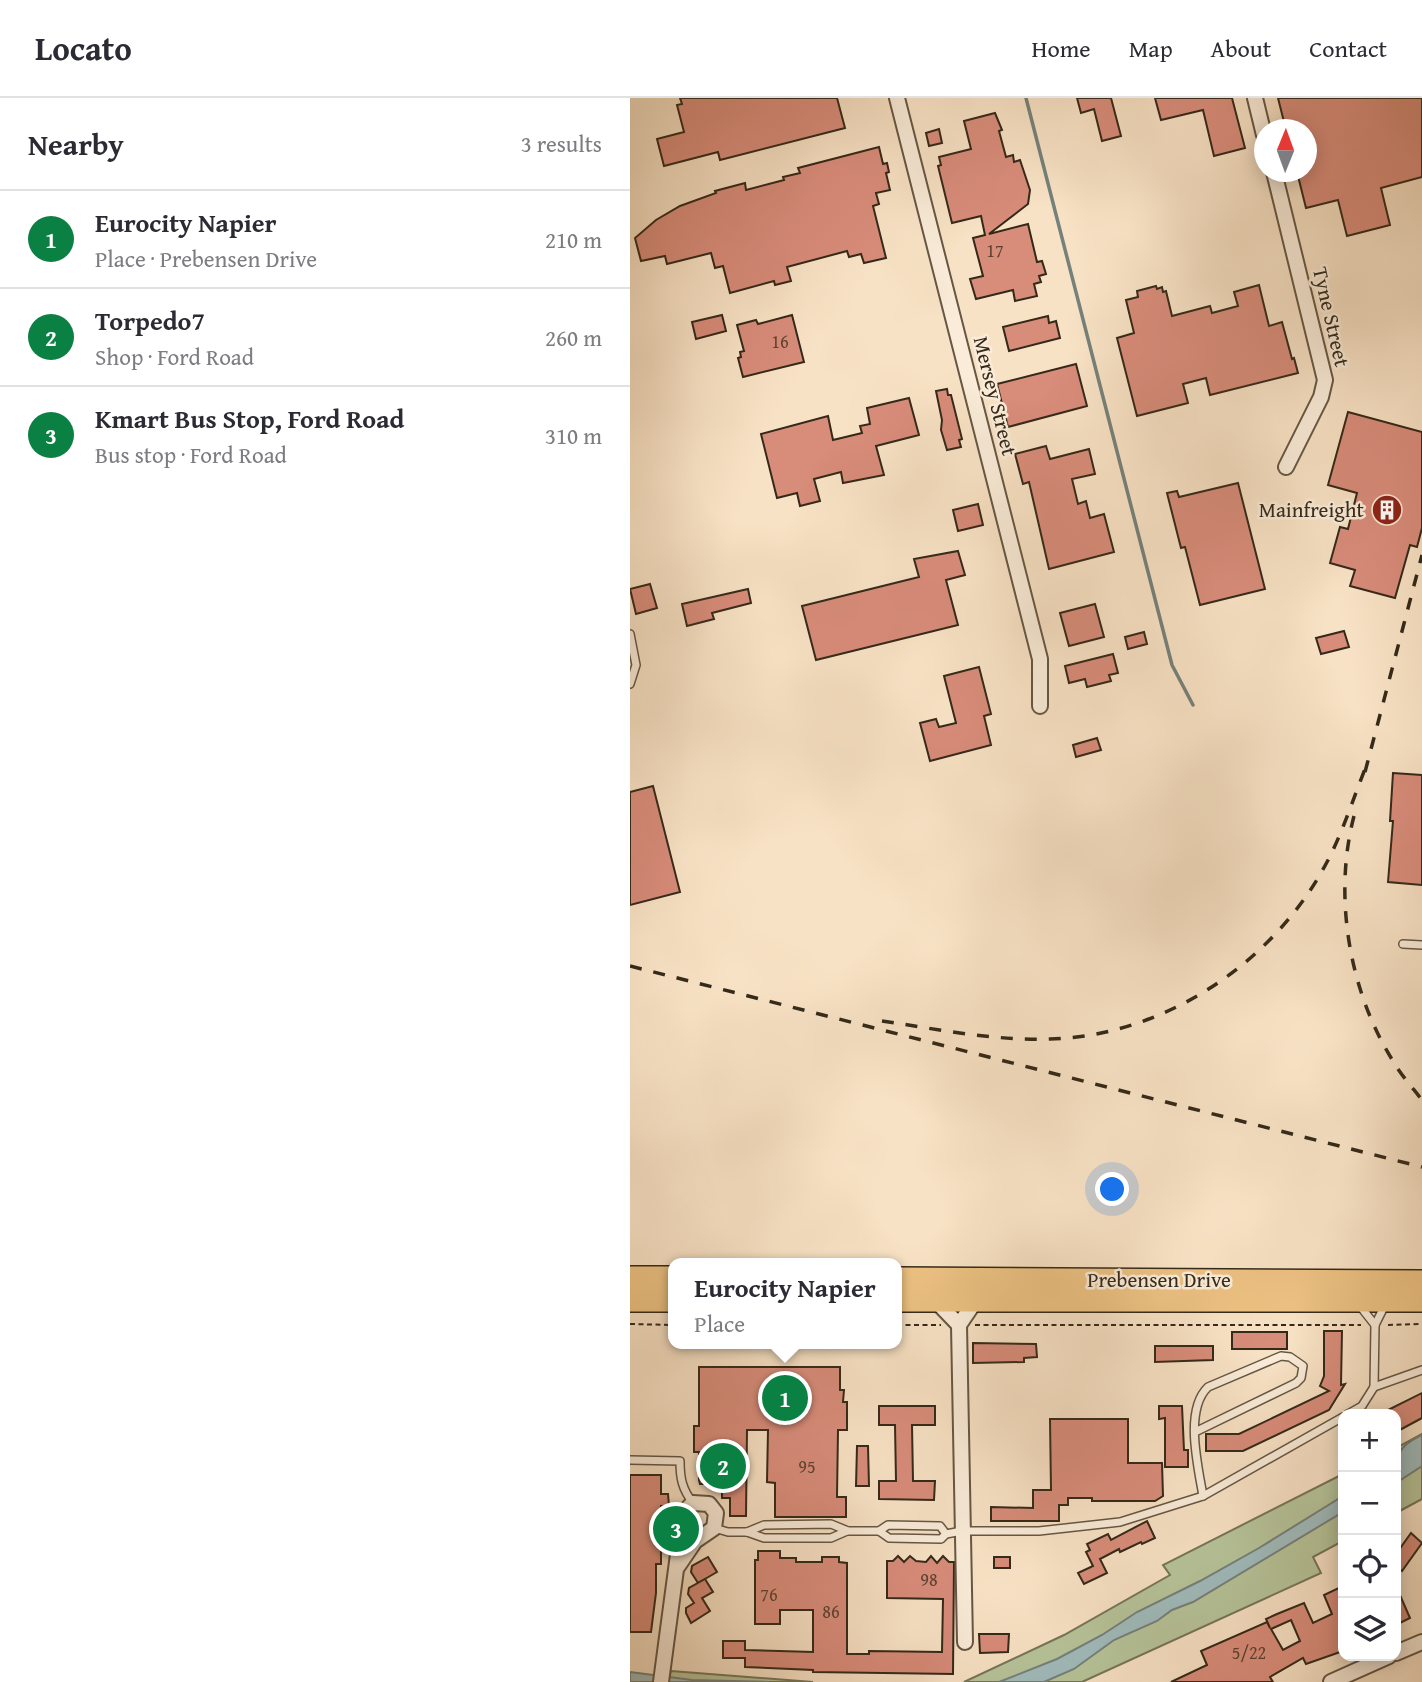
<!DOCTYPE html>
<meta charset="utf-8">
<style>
:root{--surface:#fff;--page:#f2f2f3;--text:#2b2b33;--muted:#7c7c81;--line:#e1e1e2;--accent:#0b8043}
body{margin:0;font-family:"Gentium Book Plus",serif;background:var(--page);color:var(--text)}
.controls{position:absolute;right:21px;bottom:21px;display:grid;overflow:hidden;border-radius:14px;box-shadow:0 4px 18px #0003}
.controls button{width:63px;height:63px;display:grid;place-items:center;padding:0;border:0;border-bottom:2px solid var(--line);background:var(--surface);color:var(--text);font:35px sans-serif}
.compass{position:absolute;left:624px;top:21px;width:63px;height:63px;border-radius:50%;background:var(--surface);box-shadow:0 4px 18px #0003;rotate:1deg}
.you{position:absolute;left:483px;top:1092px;width:24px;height:24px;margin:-18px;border:5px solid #fff;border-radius:50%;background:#1a73e8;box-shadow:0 0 0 10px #1a73e833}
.badge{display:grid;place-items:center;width:46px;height:46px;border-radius:50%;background:var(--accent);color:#fff;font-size:23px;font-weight:700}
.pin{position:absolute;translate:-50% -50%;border:4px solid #fff;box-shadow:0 2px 7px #0006}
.popup{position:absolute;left:38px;top:1160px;width:234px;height:91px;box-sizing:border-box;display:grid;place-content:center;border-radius:14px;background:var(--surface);filter:drop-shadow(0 2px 5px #0005);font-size:23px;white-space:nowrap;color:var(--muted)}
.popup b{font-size:26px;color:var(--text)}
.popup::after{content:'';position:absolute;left:50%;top:100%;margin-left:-14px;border:14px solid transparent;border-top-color:var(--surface)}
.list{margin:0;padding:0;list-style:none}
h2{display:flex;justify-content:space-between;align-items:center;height:91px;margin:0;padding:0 28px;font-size:30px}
h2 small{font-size:23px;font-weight:400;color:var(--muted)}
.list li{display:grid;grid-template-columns:46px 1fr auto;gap:21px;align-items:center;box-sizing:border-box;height:98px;padding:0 28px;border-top:2px solid var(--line)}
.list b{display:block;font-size:26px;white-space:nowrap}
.list p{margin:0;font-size:23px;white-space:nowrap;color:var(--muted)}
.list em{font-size:23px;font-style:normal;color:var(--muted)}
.icon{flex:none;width:38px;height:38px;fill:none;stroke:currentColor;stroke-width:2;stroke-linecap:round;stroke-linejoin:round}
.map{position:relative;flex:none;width:792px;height:1584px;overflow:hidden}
header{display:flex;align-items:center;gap:42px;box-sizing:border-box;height:98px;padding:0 35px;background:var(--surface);border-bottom:2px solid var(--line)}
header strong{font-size:33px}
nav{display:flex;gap:38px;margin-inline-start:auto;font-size:24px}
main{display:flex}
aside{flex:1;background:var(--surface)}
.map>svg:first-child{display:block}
</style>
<header>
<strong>Locato</strong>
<nav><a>Home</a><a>Map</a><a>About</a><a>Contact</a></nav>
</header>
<main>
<aside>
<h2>Nearby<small>3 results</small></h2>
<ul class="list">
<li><span class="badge">1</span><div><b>Eurocity Napier</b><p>Place · Prebensen Drive</p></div><em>210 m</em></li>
<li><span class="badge">2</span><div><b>Torpedo7</b><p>Shop · Ford Road</p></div><em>260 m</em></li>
<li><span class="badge">3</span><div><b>Kmart Bus Stop, Ford Road</b><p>Bus stop · Ford Road</p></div><em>310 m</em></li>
</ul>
</aside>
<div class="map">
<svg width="792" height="1584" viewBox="0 0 792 1584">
<rect width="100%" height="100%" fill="#f8e2c5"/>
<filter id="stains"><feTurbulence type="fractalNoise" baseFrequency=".00286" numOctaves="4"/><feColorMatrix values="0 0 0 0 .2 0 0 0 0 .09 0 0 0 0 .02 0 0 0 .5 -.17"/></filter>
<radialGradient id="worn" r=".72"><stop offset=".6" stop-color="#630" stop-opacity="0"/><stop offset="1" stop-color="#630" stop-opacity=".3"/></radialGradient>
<g fill="#b7c49a" stroke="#76765a" stroke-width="2">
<path d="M 792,1336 L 792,1401 L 766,1415 L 766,1350 Z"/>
<path d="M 713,1376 L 713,1443 L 683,1459 L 691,1475 L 452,1584 L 334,1584 L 434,1537 L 540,1477 L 533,1467 Z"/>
<path d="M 41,1573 L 183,1584 L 38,1584 Z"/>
</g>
<g fill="#a0bcbd" stroke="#75817b" stroke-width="2">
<path d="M 792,1337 L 792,1368 L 766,1385 C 766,1358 766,1349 792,1337 Z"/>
<path d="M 713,1398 L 713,1414 L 563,1504 L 542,1512 L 527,1523 L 484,1542 L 444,1571 L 414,1584 L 369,1584 L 427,1561 L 472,1537 L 507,1514 L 570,1483 L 629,1450 Z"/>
<path d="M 0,1574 L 62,1582 L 139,1584 L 0,1584 Z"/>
</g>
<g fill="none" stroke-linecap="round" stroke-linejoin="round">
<path stroke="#75817b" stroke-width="3.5" d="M 396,0 L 542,567 L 563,607"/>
</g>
<g fill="#d88c7a" stroke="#342919" stroke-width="2" fill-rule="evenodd">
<path d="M 50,0 L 207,0 L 215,30 L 90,62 L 88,54 L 34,68 L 27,41 L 54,34 L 47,7 L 52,6 Z"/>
<path d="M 447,0 L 481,0 L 491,38 L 472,43 L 464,11 L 451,15 Z"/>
<path d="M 525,0 L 602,0 L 615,50 L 584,58 L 573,12 L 531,22 Z"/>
<path d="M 648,0 L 792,0 L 792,79 L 751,90 L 760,127 L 717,138 L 708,102 L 676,110 L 667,74 L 676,74 L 676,32 L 656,32 Z"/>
<path d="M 365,15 L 372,32 L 369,33 L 376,59 L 383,57 L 384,64 L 390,62 L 400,92 L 398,106 L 359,136 L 398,126 L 407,164 L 412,163 L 416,176 L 409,178 L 411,184 L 404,186 L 407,198 L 385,203 L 383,192 L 346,201 L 340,181 L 353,178 L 343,140 L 355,137 L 351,118 L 322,125 L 308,68 L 311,67 L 309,59 L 341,51 L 334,23 Z"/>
<path d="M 309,31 L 312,45 L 299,48 L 296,35 Z"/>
<path d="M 249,49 L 253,66 L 257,65 L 259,74 L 256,75 L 260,92 L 246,95 L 249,106 L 243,108 L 256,160 L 234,165 L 231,156 L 219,159 L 217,153 L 157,169 L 161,183 L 145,187 L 144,183 L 100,195 L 93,168 L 85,170 L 81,155 L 37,166 L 35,158 L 11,163 L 5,140 L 26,122 L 50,108 L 86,95 L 85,93 L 115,85 L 116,92 L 154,82 L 153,79 L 170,75 L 168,70 Z"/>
<path d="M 629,187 L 639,228 L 652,224 L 662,261 L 664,260 L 668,275 L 580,297 L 576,280 L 553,286 L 558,305 L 507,318 L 487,240 L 504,235 L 496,202 L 508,199 L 507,193 L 526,188 L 527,191 L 532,189 L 533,194 L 536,193 L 542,218 L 580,208 L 582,215 L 608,208 L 604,194 Z"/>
<path d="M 92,217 L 96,233 L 66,241 L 62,224 Z"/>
<path d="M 162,217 L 174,264 L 113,279 L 108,260 L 111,259 L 110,254 L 114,253 L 107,227 L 126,222 L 128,226 Z"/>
<path d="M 418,218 L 419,225 L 426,223 L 430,240 L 379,253 L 373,229 Z"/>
<path d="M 446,266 L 457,308 L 378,329 L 367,286 Z"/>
<path d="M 317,291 L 318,297 L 321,297 L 332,341 L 329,342 L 331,349 L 317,352 L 311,332 L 312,322 L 306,293 Z"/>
<path d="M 279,300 L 289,337 L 246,348 L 254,377 L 213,385 L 211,374 L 184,381 L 190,403 L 170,408 L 167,395 L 147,400 L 131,336 L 198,318 L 203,342 L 232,335 L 230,328 L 240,326 L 237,310 Z"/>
<path d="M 718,314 L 792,334 L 792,430 L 787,449 L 780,447 L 765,500 L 720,488 L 725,472 L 700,465 L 710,429 L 718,431 L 727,395 L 698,387 Z"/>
<path d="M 416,348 L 420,361 L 459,351 L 465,376 L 442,381 L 448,406 L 456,403 L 460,420 L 474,416 L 484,454 L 419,471 L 399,384 L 393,386 L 385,356 Z"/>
<path d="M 608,385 L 635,491 L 570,507 L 555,449 L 551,450 L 537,395 L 547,393 L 549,399 Z"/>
<path d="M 348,406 L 353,427 L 328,433 L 323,412 Z"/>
<path d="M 328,453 L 335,477 L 316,482 L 328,527 L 186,562 L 172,508 L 289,479 L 284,461 Z"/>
<path d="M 20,486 L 27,510 L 6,516 L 0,491 Z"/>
<path d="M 118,491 L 121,505 L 82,515 L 84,521 L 57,528 L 52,506 Z"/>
<path d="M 465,506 L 474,539 L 439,548 L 430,515 Z"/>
<path d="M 714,533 L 719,549 L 691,556 L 686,540 Z"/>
<path d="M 514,534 L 517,546 L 498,551 L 495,539 Z"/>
<path d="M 483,556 L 488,575 L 479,577 L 481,583 L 457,589 L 455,581 L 439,585 L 435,568 Z"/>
<path d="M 349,569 L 361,616 L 354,618 L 361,647 L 300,663 L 290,625 L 306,621 L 309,629 L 326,625 L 314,578 Z"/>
<path d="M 467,640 L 471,652 L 446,659 L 443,647 Z"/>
<path d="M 763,675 L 792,677 L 792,787 L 758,784 L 763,723 L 760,723 Z"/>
<path d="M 23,688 L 50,794 L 0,807 L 0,694 Z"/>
<path d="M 694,1233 L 712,1233 L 711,1287 L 715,1286 L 699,1312 L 613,1353 L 576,1353 L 576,1336 L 609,1336 L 699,1293 L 690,1288 L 694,1278 Z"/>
<rect x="602" y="1234" width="55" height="17"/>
<path d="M 343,1245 L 406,1246 L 407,1259 L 394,1260 L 394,1264 L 343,1265 Z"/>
<path d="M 525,1248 L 583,1248 L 583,1262 L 525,1264 Z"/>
<path d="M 69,1269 L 210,1269 L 210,1292 L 214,1292 L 213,1304 L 217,1304 L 217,1332 L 208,1332 L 207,1399 L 216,1399 L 216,1419 L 145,1419 L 145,1385 L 137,1384 L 138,1332 L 117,1332 L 116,1418 L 100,1418 L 100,1400 L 92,1400 L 92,1392 L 88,1391 L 88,1386 L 70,1386 L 69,1382 L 69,1354 L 64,1354 L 64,1328 L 69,1328 Z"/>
<path d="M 792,1295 L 792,1320 L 766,1334 L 766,1316 L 750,1316 Z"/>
<path d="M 249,1308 L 305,1308 L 305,1327 L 282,1327 L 283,1383 L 305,1383 L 304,1402 L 249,1401 L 249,1383 L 266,1383 L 265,1327 L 249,1327 Z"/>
<path d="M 529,1308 L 552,1308 L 554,1352 L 558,1352 L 558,1369 L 535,1369 L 535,1320 L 529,1321 Z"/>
<path d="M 420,1321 L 498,1321 L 498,1365 L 532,1365 L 533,1398 L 525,1403 L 462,1403 L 462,1400 L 438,1400 L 438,1407 L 429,1407 L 429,1423 L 361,1423 L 361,1409 L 403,1410 L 403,1392 L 421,1392 Z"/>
<path d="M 227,1348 L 238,1348 L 239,1388 L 226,1388 Z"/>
<path d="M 0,1377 L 31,1377 L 31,1396 L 38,1396 L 39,1408 L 31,1408 L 31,1466 L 26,1466 L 26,1495 L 21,1534 L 0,1534 Z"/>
<path d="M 517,1423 L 525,1440 L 512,1446 L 511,1444 L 490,1454 L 489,1451 L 470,1461 L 477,1475 L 454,1486 L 448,1475 L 463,1468 L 456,1454 L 460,1452 L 457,1446 L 478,1436 L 481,1442 Z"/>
<path d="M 781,1435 L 792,1445 L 772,1473 L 766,1468 L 766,1456 Z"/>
<path d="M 128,1453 L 150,1453 L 150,1460 L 166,1460 L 166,1464 L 192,1464 L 192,1459 L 209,1459 L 209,1464 L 217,1465 L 217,1556 L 239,1556 L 239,1553 L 312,1554 L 313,1501 L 257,1500 L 257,1463 L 263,1463 L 268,1458 L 274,1464 L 280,1458 L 286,1463 L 296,1464 L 301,1458 L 307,1465 L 313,1458 L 319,1464 L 324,1464 L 323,1576 L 183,1574 L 183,1572 L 115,1569 L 115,1560 L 93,1560 L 93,1543 L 115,1543 L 115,1552 L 183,1554 L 183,1512 L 150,1512 L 150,1526 L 125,1526 L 125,1462 L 128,1462 Z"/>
<path d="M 78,1459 L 87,1474 L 68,1485 L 61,1474 L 62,1468 Z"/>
<rect x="364" y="1459" width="16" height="11"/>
<path d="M 75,1481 L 83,1494 L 72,1500 L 80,1513 L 61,1525 L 56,1515 L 56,1510 L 64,1505 L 58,1496 L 59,1490 Z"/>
<path d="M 713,1488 L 713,1553 L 676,1566 L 673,1560 L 640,1579 L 643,1584 L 541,1584 L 577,1567 L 571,1553 L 637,1524 L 640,1530 L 636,1521 L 647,1516 L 674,1505 L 683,1525 L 702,1516 L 694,1497 ZM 661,1522 L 670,1543 L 653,1552 L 641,1531 Z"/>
<path d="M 766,1488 L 780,1520 L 766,1527 Z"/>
<path d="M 349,1536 L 379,1536 L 378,1554 L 350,1555 Z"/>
</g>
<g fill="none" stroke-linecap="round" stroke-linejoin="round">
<g stroke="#655744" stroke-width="10">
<g id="service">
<path d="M 0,536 L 6,567 L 0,586"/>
<path d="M 773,846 L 792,847"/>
<path d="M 730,1208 L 745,1227"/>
<path d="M 744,1289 L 792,1272"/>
<path d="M 718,1316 L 732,1308 L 744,1289 L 745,1227 L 756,1205"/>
<path d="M 565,1334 L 666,1285 L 671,1280 L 673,1268 L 660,1259 L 651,1258 L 578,1289 C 554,1312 568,1368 573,1398"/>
<path d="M 0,1362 L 50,1363 C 50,1380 52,1391 63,1405"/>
<path d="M 84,1430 L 98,1434 L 117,1434 L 134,1440 L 201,1440 L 217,1433"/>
<path d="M 249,1433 L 259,1440 L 311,1441 L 316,1436 L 332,1433 L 409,1433 L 490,1424 L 573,1398 L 713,1319"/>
<path d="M 117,1434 L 134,1427 L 201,1426 L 218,1433 L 249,1433 L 258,1427 L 310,1428 L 316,1436"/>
</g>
</g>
<g stroke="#655744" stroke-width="18">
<g id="minor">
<path d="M 267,0 L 410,561 L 410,608"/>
<path d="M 625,0 L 634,37"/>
<path d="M 644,74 L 695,282 L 691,299 L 656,369"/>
<path d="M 305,1202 L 329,1227"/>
<path d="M 335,1544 L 329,1227 L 346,1202"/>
<path d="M 766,1555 L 792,1544"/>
<path d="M 31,1584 L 53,1419 L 55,1413 L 63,1405 L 79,1406 L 86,1415 L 84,1430 L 65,1443 L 48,1468"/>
<path d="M 701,1584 L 759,1558"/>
</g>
</g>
<g stroke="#342919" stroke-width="26">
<g id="primary">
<path d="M 0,1180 L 43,1180"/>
<path d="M 267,1181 L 792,1184"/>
<path d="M 0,1202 L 43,1202"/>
<path d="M 267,1202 L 792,1202"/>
</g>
</g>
<g stroke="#342919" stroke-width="2" stroke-dasharray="5 3.5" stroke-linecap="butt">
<path d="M 0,1226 L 43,1227"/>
<path d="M 267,1227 L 311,1227"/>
<path d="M 345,1227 L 731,1227"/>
<path d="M 758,1227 L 792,1226"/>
</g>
<use href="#service" stroke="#faecd9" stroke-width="7"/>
<use href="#minor" stroke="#faecd9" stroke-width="14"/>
<use href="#primary" stroke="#ecc182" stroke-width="23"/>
<g stroke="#342919" stroke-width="3.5" stroke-dasharray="12 12" stroke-linecap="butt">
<path d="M 735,674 L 792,457"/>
<path d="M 724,718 C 703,798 719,893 763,963 C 771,977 782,989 792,1002"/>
<path d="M 0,868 L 792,1069"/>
<path d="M 252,923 C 307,931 364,943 420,941 C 534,938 644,865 697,764 C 713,734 724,698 737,666"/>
</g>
</g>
<defs>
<g id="building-disc" transform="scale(1.575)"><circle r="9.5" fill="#8f2418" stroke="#faecd9"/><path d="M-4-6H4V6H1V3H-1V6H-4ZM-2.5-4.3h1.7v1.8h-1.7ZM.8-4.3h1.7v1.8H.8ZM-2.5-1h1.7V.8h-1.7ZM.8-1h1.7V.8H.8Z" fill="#fff"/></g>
</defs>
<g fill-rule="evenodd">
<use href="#building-disc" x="757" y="412"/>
</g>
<g text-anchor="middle" stroke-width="5" stroke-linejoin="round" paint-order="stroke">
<g font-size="18" fill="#5d4231">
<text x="365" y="159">17</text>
<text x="150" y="250">16</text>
<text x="177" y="1375">95</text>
<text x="299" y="1488">98</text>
<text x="139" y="1503">76</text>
<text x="201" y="1520">86</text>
<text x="619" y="1561">5/22</text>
</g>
<g font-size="21" fill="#342919" stroke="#faecd9">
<text transform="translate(701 219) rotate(77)" y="7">Tyne Street</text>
<text transform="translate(365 298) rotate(76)" y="7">Mersey Street</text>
<text x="529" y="1189">Prebensen Drive</text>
</g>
<g font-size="21" fill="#342919" stroke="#faecd9" text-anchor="end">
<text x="734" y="419">Mainfreight</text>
</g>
</g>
<rect width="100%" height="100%" filter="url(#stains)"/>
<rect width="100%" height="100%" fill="url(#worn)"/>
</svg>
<div class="controls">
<button>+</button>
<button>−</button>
<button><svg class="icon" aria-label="locate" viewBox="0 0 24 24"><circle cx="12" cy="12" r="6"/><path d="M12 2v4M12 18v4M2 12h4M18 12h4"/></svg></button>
<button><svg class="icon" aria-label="layers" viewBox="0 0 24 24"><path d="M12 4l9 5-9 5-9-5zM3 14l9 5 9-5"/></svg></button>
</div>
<svg class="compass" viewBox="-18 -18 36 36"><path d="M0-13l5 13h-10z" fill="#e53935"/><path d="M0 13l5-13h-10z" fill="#7c7c81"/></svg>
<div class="you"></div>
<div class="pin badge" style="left:155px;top:1300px">1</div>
<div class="popup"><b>Eurocity Napier</b>Place</div>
<div class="pin badge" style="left:93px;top:1368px">2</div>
<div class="pin badge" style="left:46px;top:1431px">3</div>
</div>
</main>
